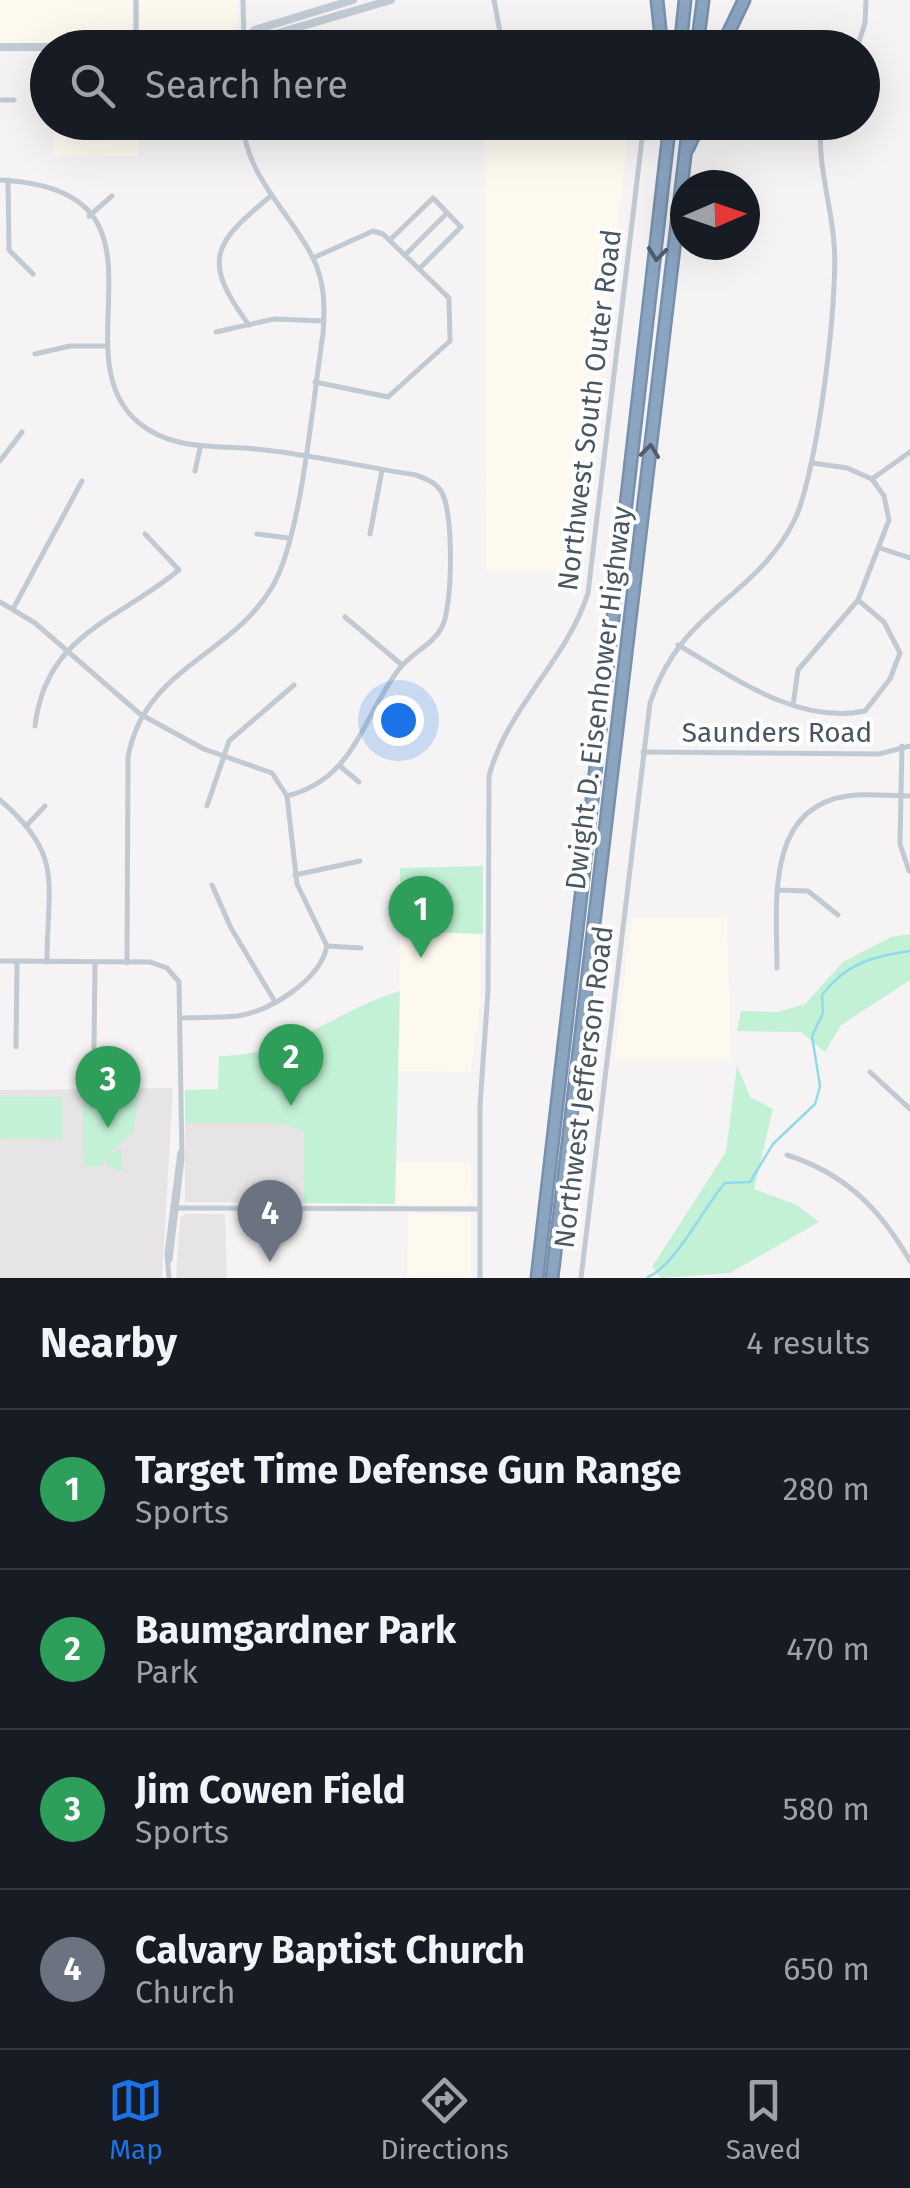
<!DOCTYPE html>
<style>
:root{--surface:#171b24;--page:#242831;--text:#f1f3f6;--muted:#9ea1a6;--line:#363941;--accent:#1a73e8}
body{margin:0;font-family:"Fira Sans",sans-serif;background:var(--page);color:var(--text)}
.compass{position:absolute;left:670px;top:170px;width:90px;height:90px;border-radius:50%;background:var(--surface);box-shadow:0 10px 40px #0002;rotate:88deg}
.you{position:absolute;left:398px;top:720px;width:35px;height:35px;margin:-25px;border:8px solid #fff;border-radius:50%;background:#1a73e8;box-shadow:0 0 0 15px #1a73e833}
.badge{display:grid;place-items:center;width:65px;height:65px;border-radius:50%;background:var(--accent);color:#fff;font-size:32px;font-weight:700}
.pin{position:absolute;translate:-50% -82px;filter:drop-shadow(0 2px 5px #0008)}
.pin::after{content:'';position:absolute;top:52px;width:35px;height:30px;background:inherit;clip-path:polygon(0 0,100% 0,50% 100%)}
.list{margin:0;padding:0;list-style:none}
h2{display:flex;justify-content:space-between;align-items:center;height:130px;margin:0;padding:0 40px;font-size:42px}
h2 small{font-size:32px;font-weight:400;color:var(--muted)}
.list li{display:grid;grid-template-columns:65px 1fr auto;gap:30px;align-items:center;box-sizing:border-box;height:160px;padding:0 40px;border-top:2px solid var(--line)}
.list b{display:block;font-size:38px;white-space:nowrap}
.list p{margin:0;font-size:32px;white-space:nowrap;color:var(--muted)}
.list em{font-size:32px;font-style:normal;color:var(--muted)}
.icon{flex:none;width:55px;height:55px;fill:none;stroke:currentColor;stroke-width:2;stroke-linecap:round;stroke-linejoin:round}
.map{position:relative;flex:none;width:910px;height:1278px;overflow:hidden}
.search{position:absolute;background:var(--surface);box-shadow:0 10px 40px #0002;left:30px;right:30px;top:30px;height:110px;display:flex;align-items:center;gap:25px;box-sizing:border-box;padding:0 35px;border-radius:55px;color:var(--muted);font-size:38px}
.sheet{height:770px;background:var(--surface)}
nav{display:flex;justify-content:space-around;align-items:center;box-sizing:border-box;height:140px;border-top:2px solid var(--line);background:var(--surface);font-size:28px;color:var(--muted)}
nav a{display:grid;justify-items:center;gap:5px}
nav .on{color:var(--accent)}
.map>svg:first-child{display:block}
</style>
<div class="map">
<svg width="910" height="1278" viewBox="0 0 910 1278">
<rect width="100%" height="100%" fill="#f5f3f3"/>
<g fill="#fdf9ef">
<path d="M 0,0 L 132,0 L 131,33 L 126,42 L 100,46 L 0,44 Z"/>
<path d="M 140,0 L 237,0 L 236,32 L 194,43 L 147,43 L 140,35 Z"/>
<rect x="53" y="123" width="86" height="33"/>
<path d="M 484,123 L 629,123 L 580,571 L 486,571 Z"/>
<path d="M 632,918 L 727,918 L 731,1059 L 614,1059 Z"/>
<path d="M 480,930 L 480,1003 L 471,1072 L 398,1071 L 400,931 Z"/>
<path d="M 396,1162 L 471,1162 L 472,1201 L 466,1205 L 395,1204 Z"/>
<path d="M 408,1213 L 471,1216 L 471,1278 L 407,1278 Z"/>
</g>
<g fill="#e6e4e5">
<path d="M 173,1088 L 162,1278 L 0,1278 L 0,1090 Z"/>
<path d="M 185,1123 L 278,1123 L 304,1131 L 304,1203 L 185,1202 Z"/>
<path d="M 185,1214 L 225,1214 L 227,1278 L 176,1278 L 180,1218 Z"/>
</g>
<g fill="#c3f1d5">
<path d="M 483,866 L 483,934 L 400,931 L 400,868 Z"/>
<path d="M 910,934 L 910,980 L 841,1025 L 825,1052 L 801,1032 L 737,1031 L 741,1011 L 778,1012 L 805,1004 L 843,962 L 891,937 Z"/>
<path d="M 400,991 L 395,1204 L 304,1203 L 304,1131 L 278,1123 L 185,1123 L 185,1090 L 218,1089 L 219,1056 C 292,1056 333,1011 400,991 Z"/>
<path d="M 737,1066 L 750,1097 L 773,1109 L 754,1189 L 797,1205 L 819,1222 L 730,1273 L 661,1278 L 652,1267 L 726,1152 Z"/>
<path d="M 108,1094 L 139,1097 L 133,1132 L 106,1156 L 121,1149 L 123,1171 L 107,1166 L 104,1156 L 104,1166 L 84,1166 L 83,1104 L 108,1099 Z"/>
<path d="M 0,1097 L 62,1097 L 62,1139 L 0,1138 Z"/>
</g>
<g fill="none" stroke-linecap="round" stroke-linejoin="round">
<path stroke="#90daee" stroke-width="2.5" d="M 648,1277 C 676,1265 703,1208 725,1183 L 750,1182 L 773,1144 L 815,1104 L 820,1086 L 812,1036 L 823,1013 L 822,995 C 845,964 873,956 910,951"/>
<g stroke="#7690ad" stroke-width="15">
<g id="motorway">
<path d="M 657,0 L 662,48"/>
<path d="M 680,48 L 685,0"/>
<path d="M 697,48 L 703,0"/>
<path d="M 721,48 L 744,0"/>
<path d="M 688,148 L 700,122"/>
<path d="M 537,1278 L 670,122"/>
<path d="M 552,1278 L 689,122"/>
</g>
</g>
<g stroke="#c1cad2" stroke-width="5">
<path d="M 136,0 L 136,47"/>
<path d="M 243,0 L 244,48"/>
<path d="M 494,0 L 503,48"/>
<path d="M 857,48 L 865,23 L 866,0"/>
<path d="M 0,100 L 14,100"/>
<path d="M 0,180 C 189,189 55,354 139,423 C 173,451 216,445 256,449 C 309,454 363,467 416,475 C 426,479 435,482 441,491 C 454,510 453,606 442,627 C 433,645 411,653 399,669 C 361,719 355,779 287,796"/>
<path d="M 8,180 L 9,250 L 33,274"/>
<path d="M 89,216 L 112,196"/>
<path d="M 390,240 L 433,198 L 461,227 L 419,269"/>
<path d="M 405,255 L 447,213"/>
<path d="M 313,258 L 373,231 L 383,234 L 449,298 L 450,341 L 388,397 L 315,382"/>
<path d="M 249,325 C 200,259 214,243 272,195"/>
<path d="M 216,332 L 274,319 L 324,321"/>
<path d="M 35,354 L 70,346 L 106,346"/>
<path d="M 0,461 L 22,432"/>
<path d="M 195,471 L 200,448"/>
<path d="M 872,479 L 910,452"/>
<path d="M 257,534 L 288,538"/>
<path d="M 370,534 L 382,470"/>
<path d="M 880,548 L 910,558"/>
<path d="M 0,602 L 35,623 L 140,714 L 204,749 L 272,773 L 287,796 L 297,884 L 327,946"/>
<path d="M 13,609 L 82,481"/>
<path d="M 345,617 L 402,665"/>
<path d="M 678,645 C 733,677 798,725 865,711 L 890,679 L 900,653 L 884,622 L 858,600"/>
<path d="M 793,705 L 798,670 L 858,600 L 889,520 L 884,496 L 872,479 L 847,468 L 812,463"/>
<path d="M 35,726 C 46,634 117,621 179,570 L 145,534"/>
<path d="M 902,746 L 900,844 L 909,871"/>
<path d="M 643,752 L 879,754 L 910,746"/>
<path d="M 341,767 L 359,782"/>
<path d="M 0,800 C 65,856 47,883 47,962"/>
<path d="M 207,806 L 229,741 L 294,685"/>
<path d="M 28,824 L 45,806"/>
<path d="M 295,875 L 360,861"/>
<path d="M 212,885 L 231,928 L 274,1000"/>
<path d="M 777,890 L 808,891 L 838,915"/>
<path d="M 327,946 L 361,948"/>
<path d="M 0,961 L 150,962 L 167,968 L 179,982 L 182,1159 L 170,1260"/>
<path d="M 127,963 L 128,757 C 144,668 231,657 272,587 C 302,538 313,396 323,334 C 325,308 325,282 313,258 C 291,213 245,176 243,122"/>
<path d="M 777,968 C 777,907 764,808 847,796 C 867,793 889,796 910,796"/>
<path d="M 182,1018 C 200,1017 219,1018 237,1016 C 271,1011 320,980 327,946"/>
<path d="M 16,1047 L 17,962"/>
<path d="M 94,1048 L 95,962"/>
<path d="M 870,1072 L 910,1109"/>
<path d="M 787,1155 C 846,1174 880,1209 910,1261"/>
<path d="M 178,1208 L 479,1209"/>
<path d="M 169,1278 L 167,1253 L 180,1152"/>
<path d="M 480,1278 L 480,1105 L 488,991 L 489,776 C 507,708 567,660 588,593 L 644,122"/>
<path d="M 581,1278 L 650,703 C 681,608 755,599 794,521 C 817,476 839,296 834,243 C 831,203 817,164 821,122"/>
</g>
<g stroke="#c1cbd6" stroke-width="8">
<path d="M 244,39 L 255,30 L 353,0"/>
<path d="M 0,47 L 202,47 L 255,40 L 391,0"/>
</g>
<use href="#motorway" stroke="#8ba5c1" stroke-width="10"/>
</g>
<defs><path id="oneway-chevron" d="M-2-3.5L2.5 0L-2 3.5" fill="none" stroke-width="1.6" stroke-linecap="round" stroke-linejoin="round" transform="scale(2.5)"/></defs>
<g stroke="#505e6b">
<use href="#oneway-chevron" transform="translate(657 254) rotate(96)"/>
<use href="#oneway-chevron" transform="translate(650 451) rotate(-83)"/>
</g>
<g text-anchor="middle" stroke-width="8" stroke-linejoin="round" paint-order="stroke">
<g font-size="28" fill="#4a5661" stroke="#fff">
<text transform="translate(589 410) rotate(-83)" y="10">Northwest South Outer Road</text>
<text transform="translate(598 698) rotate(-83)" y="10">Dwight D. Eisenhower Highway</text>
<text x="777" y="742">Saunders Road</text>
<text transform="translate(583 1087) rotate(-83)" y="10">Northwest Jefferson Road</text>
</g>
</g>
</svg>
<svg class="compass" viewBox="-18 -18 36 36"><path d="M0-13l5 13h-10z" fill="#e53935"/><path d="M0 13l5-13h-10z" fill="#9ea1a6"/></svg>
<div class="you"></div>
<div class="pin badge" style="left:421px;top:958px;background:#2e9e5b">1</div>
<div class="pin badge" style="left:291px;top:1106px;background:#2e9e5b">2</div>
<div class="pin badge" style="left:108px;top:1128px;background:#2e9e5b">3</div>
<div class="pin badge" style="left:270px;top:1262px;background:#6b7280">4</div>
<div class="search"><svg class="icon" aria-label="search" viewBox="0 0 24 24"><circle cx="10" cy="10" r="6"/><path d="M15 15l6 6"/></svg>Search here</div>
</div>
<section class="sheet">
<h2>Nearby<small>4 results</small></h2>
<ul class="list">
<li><span class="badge" style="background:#2e9e5b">1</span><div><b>Target Time Defense Gun Range</b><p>Sports</p></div><em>280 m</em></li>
<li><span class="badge" style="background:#2e9e5b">2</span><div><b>Baumgardner Park</b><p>Park</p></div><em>470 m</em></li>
<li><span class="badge" style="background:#2e9e5b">3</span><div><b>Jim Cowen Field</b><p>Sports</p></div><em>580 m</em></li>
<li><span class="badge" style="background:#6b7280">4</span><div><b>Calvary Baptist Church</b><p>Church</p></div><em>650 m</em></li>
</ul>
</section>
<nav>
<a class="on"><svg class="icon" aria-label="map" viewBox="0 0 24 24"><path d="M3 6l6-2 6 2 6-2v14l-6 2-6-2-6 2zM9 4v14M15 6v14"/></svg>Map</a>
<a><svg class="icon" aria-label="directions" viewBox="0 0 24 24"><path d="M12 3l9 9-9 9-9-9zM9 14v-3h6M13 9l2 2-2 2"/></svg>Directions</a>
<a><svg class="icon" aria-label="saved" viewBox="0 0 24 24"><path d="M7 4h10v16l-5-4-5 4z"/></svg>Saved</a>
</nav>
